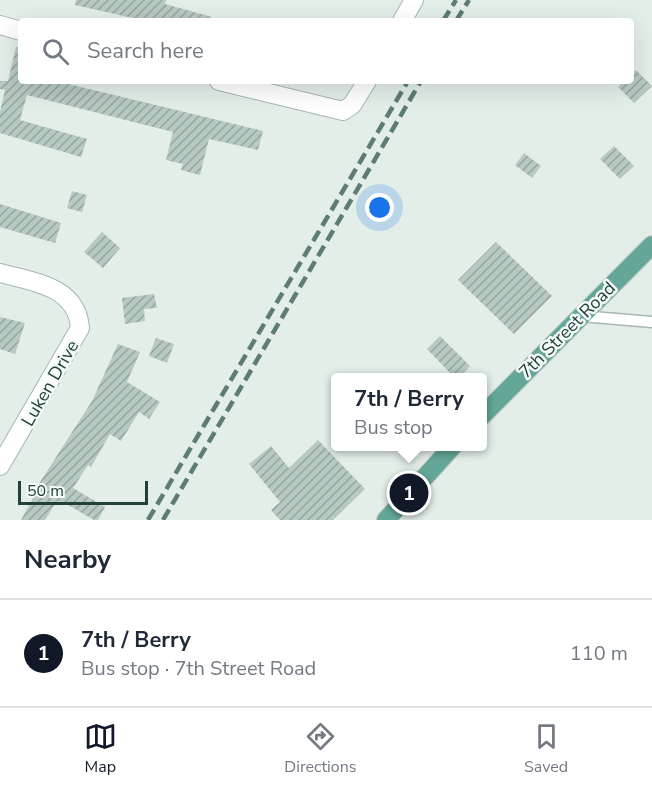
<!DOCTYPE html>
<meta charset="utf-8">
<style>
:root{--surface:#fff;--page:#f6f6f7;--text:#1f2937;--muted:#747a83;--line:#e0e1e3;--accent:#111827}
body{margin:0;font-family:"Nunito Sans",sans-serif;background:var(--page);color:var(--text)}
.scale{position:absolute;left:18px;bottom:15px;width:130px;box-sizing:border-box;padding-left:6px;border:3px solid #214139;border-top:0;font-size:16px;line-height:21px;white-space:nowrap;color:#214139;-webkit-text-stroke:4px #f4faf7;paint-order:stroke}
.you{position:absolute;left:380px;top:208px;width:21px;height:21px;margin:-15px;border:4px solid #fff;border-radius:50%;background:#1a73e8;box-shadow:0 0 0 9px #1a73e833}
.badge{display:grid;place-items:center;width:39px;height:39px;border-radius:50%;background:var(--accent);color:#fff;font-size:20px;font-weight:700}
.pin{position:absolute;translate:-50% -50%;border:3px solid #fff;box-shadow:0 2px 6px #0006}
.popup{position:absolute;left:331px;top:373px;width:156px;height:78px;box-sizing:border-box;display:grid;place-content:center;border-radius:6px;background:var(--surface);filter:drop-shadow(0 2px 4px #0005);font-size:20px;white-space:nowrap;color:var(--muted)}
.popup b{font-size:22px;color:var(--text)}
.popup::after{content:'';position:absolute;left:50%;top:100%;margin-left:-12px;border:12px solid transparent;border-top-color:var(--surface)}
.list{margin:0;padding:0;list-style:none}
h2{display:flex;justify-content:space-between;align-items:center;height:78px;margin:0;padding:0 24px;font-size:26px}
h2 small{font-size:20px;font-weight:400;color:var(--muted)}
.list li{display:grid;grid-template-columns:39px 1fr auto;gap:18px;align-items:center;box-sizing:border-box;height:108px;padding:0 24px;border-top:2px solid var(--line)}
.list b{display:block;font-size:22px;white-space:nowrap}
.list p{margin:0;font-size:20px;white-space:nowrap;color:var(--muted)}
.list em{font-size:20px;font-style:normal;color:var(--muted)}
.icon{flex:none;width:33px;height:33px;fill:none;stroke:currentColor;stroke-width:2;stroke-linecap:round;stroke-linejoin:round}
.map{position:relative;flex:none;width:652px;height:520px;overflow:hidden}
.search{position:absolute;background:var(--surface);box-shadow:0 6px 24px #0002;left:18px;right:18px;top:18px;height:66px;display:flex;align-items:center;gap:15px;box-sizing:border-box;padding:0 21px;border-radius:6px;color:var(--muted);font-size:22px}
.sheet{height:186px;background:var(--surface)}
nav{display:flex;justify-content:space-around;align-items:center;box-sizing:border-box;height:84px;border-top:2px solid var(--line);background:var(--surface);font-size:16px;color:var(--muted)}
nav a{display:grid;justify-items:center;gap:3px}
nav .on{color:var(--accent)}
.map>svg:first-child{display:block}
</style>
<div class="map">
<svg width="652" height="520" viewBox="0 0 652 520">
<defs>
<pattern id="building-hatch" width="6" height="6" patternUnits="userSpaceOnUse" patternTransform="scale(1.5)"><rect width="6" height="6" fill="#b8c9c2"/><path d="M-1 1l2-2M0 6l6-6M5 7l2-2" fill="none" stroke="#95a59f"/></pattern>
</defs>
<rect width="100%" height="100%" fill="#e3eee9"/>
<g fill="url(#building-hatch)">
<path d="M 76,0 L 166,0 L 165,4 L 212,17 L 212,21 L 146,21 L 75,5 Z"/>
<path d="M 16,47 L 21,48 L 21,81 L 56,81 L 263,131 L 258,150 L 209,139 L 200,175 L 181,170 L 183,164 L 166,160 L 173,132 L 27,95 L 20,120 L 87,139 L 81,157 L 0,133 L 0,112 L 5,90 L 0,89 L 0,81 L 8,81 Z"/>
<path d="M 636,70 L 652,86 L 634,103 L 618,87 L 624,81 L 631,81 L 631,74 Z"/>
<path d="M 614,146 L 634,166 L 620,179 L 600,159 Z"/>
<path d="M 524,153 L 541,166 L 532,178 L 515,165 Z"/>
<path d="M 72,191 L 87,195 L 82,212 L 67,208 Z"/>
<path d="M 0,204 L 61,223 L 55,243 L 0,227 Z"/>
<path d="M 102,232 L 120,248 L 103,268 L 84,252 Z"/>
<path d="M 496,242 L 552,296 L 514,334 L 458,280 Z"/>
<path d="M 154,294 L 157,308 L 144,309 L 145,321 L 125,324 L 122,298 Z"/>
<path d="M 0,317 L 25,323 L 15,354 L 0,349 Z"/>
<path d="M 440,336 L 470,366 L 459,378 L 455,378 L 427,349 Z"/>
<path d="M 156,338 L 174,344 L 167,363 L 149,356 Z"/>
<path d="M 118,344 L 140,352 L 127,382 L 160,402 L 149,419 L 139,412 L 121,441 L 110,434 L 91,467 L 88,465 L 73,488 L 105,507 L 98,520 L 94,520 L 63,502 L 62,504 L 57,501 L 45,520 L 21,520 L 37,491 L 35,490 L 92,401 Z"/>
<path d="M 318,440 L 365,489 L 333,520 L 280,520 L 271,510 L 280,502 L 249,464 L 271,446 L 289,468 Z"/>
</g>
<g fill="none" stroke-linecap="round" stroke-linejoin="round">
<g stroke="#a5b7b1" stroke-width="13">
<path id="service" d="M 581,316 L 652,322"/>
</g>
<g stroke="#a5b7b1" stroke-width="20">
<g id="minor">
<path d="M 402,21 L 414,0"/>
<path d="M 0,25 L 21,31"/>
<path d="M 219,81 L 343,111 L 352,105 L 367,81"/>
<path d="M 0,273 C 33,282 77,286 80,328 L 0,466"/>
</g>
</g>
<g stroke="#c1cac8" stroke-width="20">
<g id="primary">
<path d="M 482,416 L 652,245"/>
<path d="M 386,520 L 453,446"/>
</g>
</g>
<use href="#service" stroke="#fff" stroke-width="10"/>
<use href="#minor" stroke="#fff" stroke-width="18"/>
<use href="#primary" stroke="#64a697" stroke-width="18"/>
<g stroke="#5c7c74" stroke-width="4.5" stroke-dasharray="12 6" stroke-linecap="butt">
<path d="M 443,21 L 456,0"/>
<path d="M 456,21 L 469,0"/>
<path d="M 148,520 L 408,81"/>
<path d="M 163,520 L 421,81"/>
</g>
</g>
<g text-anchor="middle" stroke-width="5" stroke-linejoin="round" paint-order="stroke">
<g font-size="18" fill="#214139" stroke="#f4faf7">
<text transform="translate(567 330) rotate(-45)" y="6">7th Street Road</text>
<text transform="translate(50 383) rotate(-60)" y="6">Luken Drive</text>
</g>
</g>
</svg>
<div class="scale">50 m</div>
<div class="you"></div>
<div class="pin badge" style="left:409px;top:493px">1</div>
<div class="popup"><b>7th / Berry</b>Bus stop</div>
<div class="search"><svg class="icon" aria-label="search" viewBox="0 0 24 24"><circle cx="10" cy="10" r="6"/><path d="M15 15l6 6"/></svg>Search here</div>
</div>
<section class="sheet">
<h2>Nearby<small></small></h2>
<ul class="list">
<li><span class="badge">1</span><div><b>7th / Berry</b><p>Bus stop · 7th Street Road</p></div><em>110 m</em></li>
</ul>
</section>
<nav>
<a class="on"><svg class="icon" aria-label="map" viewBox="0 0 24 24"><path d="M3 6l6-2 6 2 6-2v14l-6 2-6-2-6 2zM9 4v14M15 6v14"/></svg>Map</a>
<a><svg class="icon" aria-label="directions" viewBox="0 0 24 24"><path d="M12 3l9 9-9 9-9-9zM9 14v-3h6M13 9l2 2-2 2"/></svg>Directions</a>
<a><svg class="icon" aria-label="saved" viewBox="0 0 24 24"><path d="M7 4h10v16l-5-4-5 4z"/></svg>Saved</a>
</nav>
